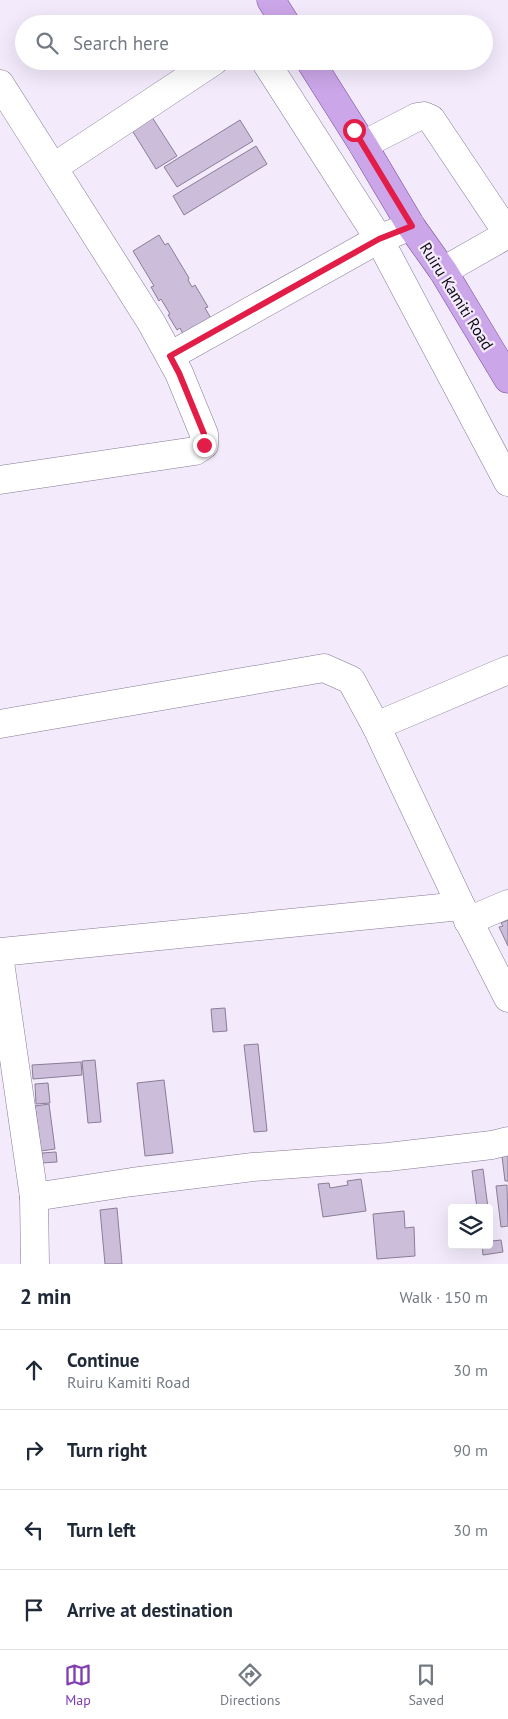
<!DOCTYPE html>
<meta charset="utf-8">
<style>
:root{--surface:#fff;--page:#f2f2f3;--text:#1f2937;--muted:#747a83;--line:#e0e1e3;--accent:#813eb2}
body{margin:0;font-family:"PT Sans",sans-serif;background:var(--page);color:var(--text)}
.controls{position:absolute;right:15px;bottom:15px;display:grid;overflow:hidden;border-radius:5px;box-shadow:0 5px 20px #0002}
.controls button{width:45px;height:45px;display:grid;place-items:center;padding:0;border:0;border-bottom:1px solid var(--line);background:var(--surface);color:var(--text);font:25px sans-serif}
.stop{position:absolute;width:15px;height:15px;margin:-11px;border:4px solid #e11d48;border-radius:50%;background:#fff}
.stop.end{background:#e11d48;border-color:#fff;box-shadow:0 1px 5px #0008}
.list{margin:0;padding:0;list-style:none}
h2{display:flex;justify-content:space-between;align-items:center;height:65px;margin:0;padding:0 20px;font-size:21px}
h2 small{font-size:16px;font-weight:400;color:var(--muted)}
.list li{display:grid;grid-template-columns:32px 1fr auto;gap:15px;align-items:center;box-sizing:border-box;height:80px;padding:0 20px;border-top:1px solid var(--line)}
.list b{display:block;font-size:19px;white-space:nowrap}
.list p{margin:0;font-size:16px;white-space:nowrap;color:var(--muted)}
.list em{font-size:16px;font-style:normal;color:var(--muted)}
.icon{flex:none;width:28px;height:28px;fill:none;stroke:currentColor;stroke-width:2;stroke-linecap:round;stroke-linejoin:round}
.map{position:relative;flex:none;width:508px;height:1264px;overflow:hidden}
.search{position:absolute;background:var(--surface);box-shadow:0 5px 20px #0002;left:15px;right:15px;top:15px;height:55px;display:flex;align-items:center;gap:12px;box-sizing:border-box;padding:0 18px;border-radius:28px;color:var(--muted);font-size:19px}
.sheet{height:385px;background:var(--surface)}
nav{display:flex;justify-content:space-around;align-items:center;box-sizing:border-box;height:70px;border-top:1px solid var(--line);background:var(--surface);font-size:14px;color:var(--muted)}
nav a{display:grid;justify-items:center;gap:2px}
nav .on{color:var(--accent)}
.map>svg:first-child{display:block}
</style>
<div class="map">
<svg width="508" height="1264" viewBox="0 0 508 1264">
<rect width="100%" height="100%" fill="#f3ebfc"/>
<g fill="#ccbeda" stroke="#8a7d97">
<path d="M 150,114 L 177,156 L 156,169 L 130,127 Z"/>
<path d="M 240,120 L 253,141 L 177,187 L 164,167 Z"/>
<path d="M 256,146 L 267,164 L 184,215 L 173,196 Z"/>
<path d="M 159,235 L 165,245 L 168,243 L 189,278 L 188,280 L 192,287 L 195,285 L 208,307 L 205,308 L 212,320 L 184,336 L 180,328 L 177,330 L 168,315 L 170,314 L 161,299 L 159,301 L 151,287 L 154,286 L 133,251 Z"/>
<path d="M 508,920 L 508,946 L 499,927 L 503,926 L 501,923 Z"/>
<path d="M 225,1008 L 227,1031 L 213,1032 L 211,1009 Z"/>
<path d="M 258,1044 L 267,1131 L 254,1132 L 244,1045 Z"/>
<path d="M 95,1060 L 101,1122 L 88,1123 L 82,1061 Z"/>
<path d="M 81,1062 L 82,1075 L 33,1079 L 32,1065 Z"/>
<path d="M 164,1080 L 173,1153 L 145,1156 L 137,1083 Z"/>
<path d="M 48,1083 L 50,1103 L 36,1104 L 35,1084 Z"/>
<path d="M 49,1104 L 55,1149 L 41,1151 L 35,1106 Z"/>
<path d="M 56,1152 L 57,1162 L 42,1163 L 42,1153 Z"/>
<path d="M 508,1155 L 508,1181 L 505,1181 L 502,1156 Z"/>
<path d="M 483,1169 L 488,1208 L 477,1208 L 472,1171 Z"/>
<path d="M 361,1179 L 366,1211 L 323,1217 L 318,1184 L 329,1183 L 330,1188 L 348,1185 L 347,1181 Z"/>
<path d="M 507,1185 L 508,1226 L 501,1227 L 496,1186 Z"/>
<path d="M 117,1208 L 122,1264 L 105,1264 L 100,1210 Z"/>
<path d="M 404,1211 L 405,1228 L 414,1227 L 415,1256 L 377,1259 L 373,1214 Z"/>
<path d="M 489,1218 L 492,1241 L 501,1240 L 503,1252 L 483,1255 L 482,1245 L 489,1245 Z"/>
</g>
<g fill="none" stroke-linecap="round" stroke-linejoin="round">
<g stroke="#867993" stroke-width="29">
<g id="minor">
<path d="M 265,61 L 379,239 L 508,482"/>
<path d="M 0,84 L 151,322 L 179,373 L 204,434 L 204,445 L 195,451 L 0,480"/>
<path d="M 363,145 L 417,117 L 424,116 L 431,119 L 508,234"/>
<path d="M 54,167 L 214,61"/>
<path d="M 443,271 L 508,234"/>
<path d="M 170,356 L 379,239 L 411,226"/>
<path d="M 0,724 L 324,668 L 351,680 L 376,726 L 461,906"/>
<path d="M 376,726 L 508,670"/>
<path d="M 468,921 L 508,904"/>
<path d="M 0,952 L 461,906 L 508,998"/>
<path d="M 0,962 L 34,1197 L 35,1264"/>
<path d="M 34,1197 L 132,1182 L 253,1167 L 388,1157 L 492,1145 L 508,1141"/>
</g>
</g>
<g stroke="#734995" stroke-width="29">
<g id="major">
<path d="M 271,0 L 286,24"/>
<path d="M 310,61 L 363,145 L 411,226 L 443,271 L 508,379"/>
</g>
</g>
<use href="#minor" stroke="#fff" stroke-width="28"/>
<use href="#major" stroke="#cba6e9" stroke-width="28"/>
</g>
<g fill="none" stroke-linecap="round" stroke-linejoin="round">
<path stroke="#e11d48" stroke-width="6" d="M 204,445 L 204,434 L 179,373 L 170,356 L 379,239 L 412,226 L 354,130"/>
</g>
<g text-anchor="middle" stroke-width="4.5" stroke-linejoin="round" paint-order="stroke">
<g font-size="16" fill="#0f0a14" stroke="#f3ebfc">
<text transform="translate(457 296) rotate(58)" y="6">Ruiru Kamiti Road</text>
</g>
</g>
</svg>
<div class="controls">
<button><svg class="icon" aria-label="layers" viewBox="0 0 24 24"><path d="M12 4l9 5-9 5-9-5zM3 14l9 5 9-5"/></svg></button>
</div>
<div class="stop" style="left:354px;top:130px"></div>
<div class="stop end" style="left:204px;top:445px"></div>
<div class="search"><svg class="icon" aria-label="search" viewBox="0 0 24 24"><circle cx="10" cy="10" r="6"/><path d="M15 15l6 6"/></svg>Search here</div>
</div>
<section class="sheet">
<h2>2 min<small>Walk · 150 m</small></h2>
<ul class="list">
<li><svg class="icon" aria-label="ahead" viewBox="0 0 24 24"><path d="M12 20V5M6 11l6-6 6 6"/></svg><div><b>Continue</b><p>Ruiru Kamiti Road</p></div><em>30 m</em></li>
<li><svg class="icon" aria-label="right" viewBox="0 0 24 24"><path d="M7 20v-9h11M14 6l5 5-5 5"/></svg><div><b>Turn right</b></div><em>90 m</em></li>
<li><svg class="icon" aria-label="left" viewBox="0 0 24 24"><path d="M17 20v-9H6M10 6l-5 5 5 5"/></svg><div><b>Turn left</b></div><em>30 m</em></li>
<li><svg class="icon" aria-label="arrive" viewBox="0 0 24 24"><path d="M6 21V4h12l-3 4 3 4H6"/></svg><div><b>Arrive at destination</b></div></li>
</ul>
</section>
<nav>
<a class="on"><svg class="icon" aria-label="map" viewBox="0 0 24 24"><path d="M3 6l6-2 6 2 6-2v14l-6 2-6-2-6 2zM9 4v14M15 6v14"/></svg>Map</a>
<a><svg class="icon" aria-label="directions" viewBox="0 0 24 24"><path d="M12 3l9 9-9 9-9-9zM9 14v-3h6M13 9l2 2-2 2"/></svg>Directions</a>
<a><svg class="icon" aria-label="saved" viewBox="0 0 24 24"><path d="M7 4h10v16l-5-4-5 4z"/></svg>Saved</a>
</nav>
